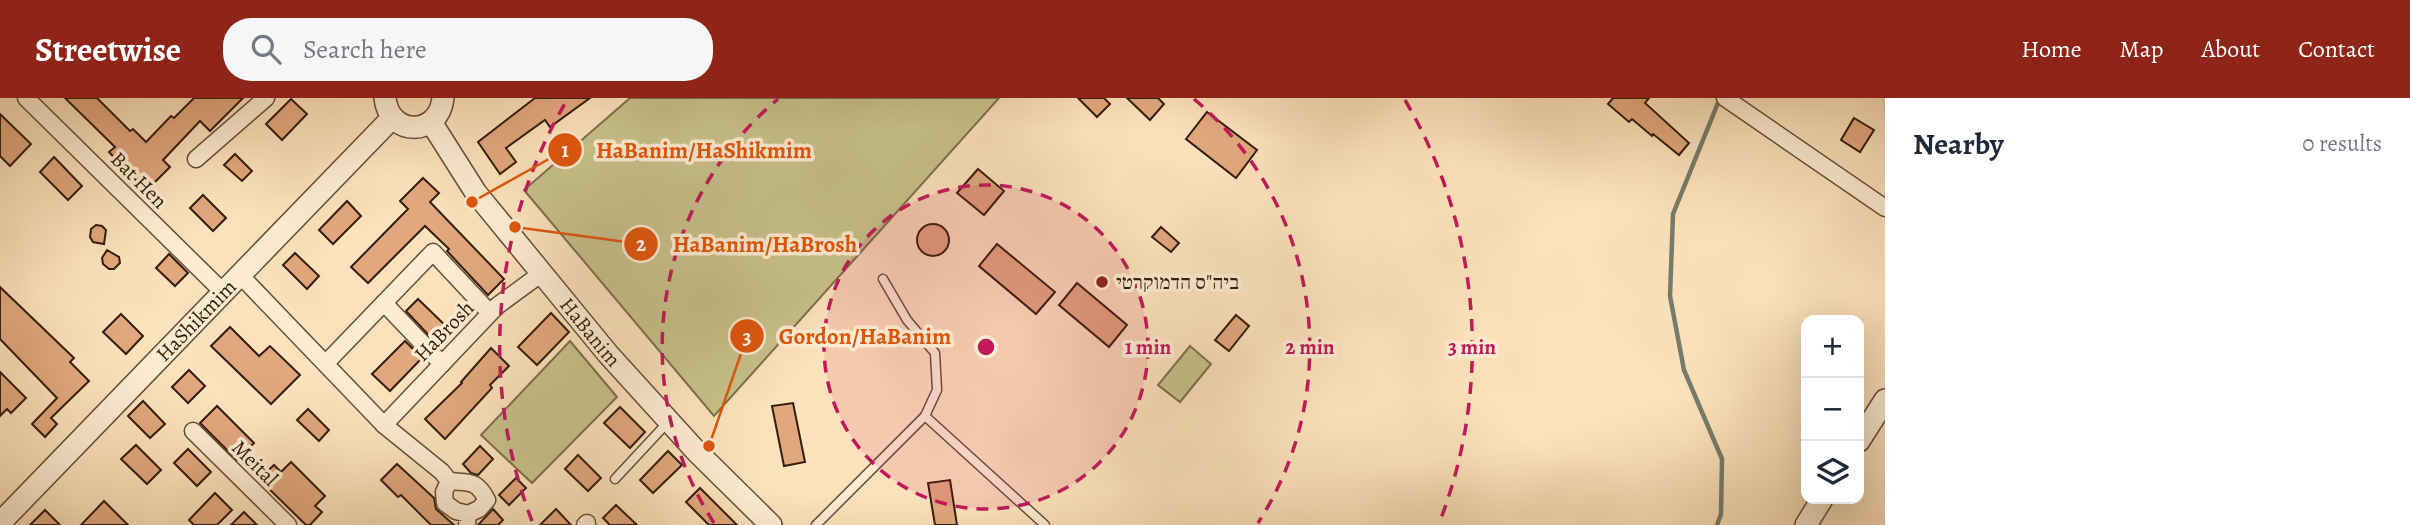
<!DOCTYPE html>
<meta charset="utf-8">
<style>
:root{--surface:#fff;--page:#f6f6f7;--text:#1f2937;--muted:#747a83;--line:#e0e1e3;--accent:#8f2418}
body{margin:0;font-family:Alegreya,"Frank Ruhl Libre",serif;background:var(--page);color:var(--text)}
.controls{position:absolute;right:21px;bottom:21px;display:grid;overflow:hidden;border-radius:14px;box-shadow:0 7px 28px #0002}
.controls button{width:63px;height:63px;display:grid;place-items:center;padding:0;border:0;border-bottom:2px solid var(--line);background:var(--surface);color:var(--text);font:35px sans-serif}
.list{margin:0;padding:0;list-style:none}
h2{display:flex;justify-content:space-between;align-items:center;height:91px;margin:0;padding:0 28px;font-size:30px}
h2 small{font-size:23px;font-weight:400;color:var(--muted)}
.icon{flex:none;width:38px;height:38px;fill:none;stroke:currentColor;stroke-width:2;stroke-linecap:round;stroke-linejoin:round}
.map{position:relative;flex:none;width:1885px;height:427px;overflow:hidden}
header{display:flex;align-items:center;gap:42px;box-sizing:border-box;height:98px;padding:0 35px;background:var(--accent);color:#fff}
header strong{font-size:33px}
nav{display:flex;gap:38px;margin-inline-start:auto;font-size:24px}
.search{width:490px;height:63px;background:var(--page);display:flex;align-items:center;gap:18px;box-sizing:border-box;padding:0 24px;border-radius:28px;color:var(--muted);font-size:26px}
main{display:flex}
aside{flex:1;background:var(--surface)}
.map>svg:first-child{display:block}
</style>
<header>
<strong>Streetwise</strong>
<div class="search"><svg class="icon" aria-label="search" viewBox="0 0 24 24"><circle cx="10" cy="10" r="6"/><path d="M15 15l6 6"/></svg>Search here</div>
<nav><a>Home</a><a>Map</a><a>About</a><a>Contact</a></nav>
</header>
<main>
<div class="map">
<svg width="1885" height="427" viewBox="0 0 1885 427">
<rect width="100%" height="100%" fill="#fce2bc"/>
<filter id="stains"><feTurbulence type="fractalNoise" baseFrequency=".00286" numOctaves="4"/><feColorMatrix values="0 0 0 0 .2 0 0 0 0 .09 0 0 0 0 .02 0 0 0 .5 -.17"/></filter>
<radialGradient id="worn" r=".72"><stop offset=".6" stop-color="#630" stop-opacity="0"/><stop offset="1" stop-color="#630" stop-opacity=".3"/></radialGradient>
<g fill="#c7c18b" stroke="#7e6e4b" stroke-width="2">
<path d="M 630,0 L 999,0 L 714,318 L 524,92 Z"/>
<path d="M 570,243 L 617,299 L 532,385 L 481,337 Z"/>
<path d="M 1190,248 L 1211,266 L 1180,304 L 1158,287 Z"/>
</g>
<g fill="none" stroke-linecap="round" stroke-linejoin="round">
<path stroke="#757d6d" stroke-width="4.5" d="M 1717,427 L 1721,416 L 1722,361 L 1684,272 L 1670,198 L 1673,116 L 1720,0"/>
</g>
<g fill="#e1a87d" stroke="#351c0b" stroke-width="2">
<path d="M 65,0 L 97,0 L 130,33 L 133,31 L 146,44 L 171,18 L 174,20 L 194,0 L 243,0 L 210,33 L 200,23 L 163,62 L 170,69 L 146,93 L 109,54 L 115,49 Z"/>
<path d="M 535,0 L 590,0 L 550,29 L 545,22 L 506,50 L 516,64 L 500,76 L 478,44 Z"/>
<path d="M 1078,0 L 1104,0 L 1110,6 L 1097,19 Z"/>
<path d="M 1127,0 L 1158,0 L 1164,6 L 1150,22 Z"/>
<path d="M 1613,0 L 1649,0 L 1645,5 L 1689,45 L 1679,57 L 1653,36 L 1652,38 L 1632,21 L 1629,24 L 1608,6 Z"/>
<path d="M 291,1 L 307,16 L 282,42 L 266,26 Z"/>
<path d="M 1207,14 L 1257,52 L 1236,80 L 1186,41 Z"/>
<path d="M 0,16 L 31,46 L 10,68 L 0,58 Z"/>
<path d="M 1854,20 L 1874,32 L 1860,54 L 1841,42 Z"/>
<path d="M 235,56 L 252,73 L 242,83 L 224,67 Z"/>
<path d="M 54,59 L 82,88 L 68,102 L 40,74 Z"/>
<path d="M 978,71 L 1004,93 L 984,117 L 957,95 Z"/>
<path d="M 423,80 L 439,95 L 430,104 L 504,181 L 488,197 L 447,153 L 449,151 L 425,128 L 368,185 L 351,169 L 408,111 L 400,103 Z"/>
<path d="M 203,97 L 226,120 L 213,133 L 190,110 Z"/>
<path d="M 347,103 L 361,118 L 333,146 L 319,132 Z"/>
<circle cx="933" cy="142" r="16"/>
<path d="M 96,127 L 102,128 L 106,132 L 104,146 L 93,144 L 90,139 L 91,131 Z"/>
<path d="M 1161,129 L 1179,145 L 1171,154 L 1152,139 Z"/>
<path d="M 997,146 L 1055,194 L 1036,216 L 979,168 Z"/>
<path d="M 107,152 L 119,159 L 120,165 L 114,171 L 109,171 L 103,166 L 102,160 Z"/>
<path d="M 295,155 L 319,178 L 307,191 L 283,167 Z"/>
<path d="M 169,156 L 188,175 L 175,188 L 156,170 Z"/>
<path d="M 1077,185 L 1127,227 L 1109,249 L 1059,207 Z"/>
<path d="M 0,189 L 74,260 L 70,264 L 89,283 L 51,320 L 57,326 L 45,339 L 32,326 L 57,300 L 0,241 Z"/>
<path d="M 418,201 L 450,232 L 437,246 L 406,213 Z"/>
<path d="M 551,215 L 569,234 L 537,267 L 518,249 Z"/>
<path d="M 121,216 L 143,238 L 126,256 L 103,234 Z"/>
<path d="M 1236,217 L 1249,228 L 1229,253 L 1215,242 Z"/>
<path d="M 230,229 L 259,258 L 270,248 L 300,277 L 271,306 L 211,248 Z"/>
<path d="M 405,243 L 422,260 L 390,293 L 372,276 Z"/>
<path d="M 491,250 L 509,268 L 490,287 L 492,290 L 445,341 L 425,321 L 462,285 L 461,284 Z"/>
<path d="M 189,272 L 205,288 L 188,305 L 172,289 Z"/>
<path d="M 0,274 L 26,300 L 11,315 L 7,311 L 0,318 Z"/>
<path d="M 143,303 L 165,326 L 150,340 L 128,318 Z"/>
<path d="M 793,305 L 805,364 L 784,368 L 772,308 Z"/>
<path d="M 217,308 L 254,345 L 237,362 L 200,325 Z"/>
<path d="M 620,309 L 645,334 L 630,350 L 604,325 Z"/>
<path d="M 308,311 L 329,332 L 319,343 L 297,322 Z"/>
<path d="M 136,347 L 161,372 L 147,386 L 121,361 Z"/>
<path d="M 480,348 L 493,361 L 478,377 L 471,375 L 463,366 Z"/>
<path d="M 188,351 L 211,374 L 197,388 L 174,365 Z"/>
<path d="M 668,353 L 682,367 L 653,395 L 640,382 Z"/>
<path d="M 578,357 L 601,380 L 588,393 L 565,371 Z"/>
<path d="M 291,364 L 325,398 L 315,408 L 322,414 L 310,427 L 306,427 L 259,381 L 274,367 L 281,374 Z"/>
<path d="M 397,366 L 434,400 L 436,411 L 454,427 L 431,427 L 401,397 L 398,399 L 381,382 Z"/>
<path d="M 516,380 L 526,390 L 509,407 L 499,397 Z"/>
<path d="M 950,382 L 957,427 L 935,427 L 928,385 Z"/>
<path d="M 700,390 L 737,427 L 709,427 L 686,404 Z"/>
<path d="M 215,395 L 232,412 L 217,427 L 194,427 L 189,422 Z"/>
<path d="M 104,403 L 128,427 L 81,427 Z"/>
<path d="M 616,407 L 637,427 L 610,427 L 603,420 Z"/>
<path d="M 493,411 L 503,422 L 498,427 L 478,427 Z"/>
<path d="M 556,411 L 571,427 L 540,427 Z"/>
<path d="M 45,412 L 60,427 L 30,427 Z"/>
<path d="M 244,414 L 257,427 L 231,427 Z"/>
</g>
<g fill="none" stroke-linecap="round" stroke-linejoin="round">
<g stroke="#674e37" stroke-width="11">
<g id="service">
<path d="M 925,318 L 1045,427"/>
<path d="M 615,381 L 669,323"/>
<path d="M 816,427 L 925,318 L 937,292 L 935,255 L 907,222 L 883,181"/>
</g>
</g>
<g stroke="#674e37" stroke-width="19">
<g id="minor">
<path d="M 26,0 L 222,193"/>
<path d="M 1725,0 L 1885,110"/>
<path d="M 196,61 L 266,0"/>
<path d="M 240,177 L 384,327 L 497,208 L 542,175"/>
<path d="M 384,205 L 442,266"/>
<path d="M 326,265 L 433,154 L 490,215"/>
<path d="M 384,327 L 442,374 L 449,383 L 444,394 L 445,405 L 456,413 L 468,416 L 467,427"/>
<path d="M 193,333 L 288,427"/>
<path d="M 449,383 C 469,385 476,381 487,402 L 479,411 L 468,416"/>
<path d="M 585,427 L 587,425"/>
</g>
</g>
<g stroke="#674e37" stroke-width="24">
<g id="tertiary">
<path d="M 385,0 C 389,39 439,39 443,0"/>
<path id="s1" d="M 431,24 L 476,95 L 608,256 L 697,354 L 771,427"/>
<path d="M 1859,343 L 1885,302"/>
<path id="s2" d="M 0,425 L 392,20"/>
<path d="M 1806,427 L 1822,401"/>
</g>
</g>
<use href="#service" stroke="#fdecd3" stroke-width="8"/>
<use href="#minor" stroke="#fdecd3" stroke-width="16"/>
<use href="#tertiary" stroke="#fdecd3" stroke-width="21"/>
</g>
<circle cx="986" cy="249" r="162" fill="#c2185b" fill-opacity=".12"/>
<g fill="none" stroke="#c2185b" stroke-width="3.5" stroke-dasharray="12 9">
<circle cx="986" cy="249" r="162"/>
<path d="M714 425A324 324 0 0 1 778 1M1194 1A324 324 0 0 1 1258 425"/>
<path d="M532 423A486 486 0 0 1 567 2M1405 2A486 486 0 0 1 1440 423"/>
</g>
<circle fill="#8f2418" stroke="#fdecd3" stroke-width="2.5" cx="1102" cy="184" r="7"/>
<g text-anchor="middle" stroke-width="7" stroke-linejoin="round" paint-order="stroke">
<g font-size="21" fill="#351c0b" stroke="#fdecd3">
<text transform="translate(139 82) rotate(45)" y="7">Bat Hen</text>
<text dy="7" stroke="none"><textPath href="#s2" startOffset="282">HaShikmim</textPath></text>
<text transform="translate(444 233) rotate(-46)" y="7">HaBrosh</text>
<text dy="7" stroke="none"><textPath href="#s1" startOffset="264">HaBanim</textPath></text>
<text transform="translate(255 365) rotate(45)" y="7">Meital</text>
</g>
<g font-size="21" fill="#351c0b" stroke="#fdecd3" text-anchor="start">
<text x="1116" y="191">ביה"ס הדמוקרטי</text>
</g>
</g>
<circle cx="986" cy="249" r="10" fill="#c2185b" stroke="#fdecd3" stroke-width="3.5"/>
<g font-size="21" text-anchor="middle" font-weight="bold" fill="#c2185b" stroke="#fdecd3" stroke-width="7" stroke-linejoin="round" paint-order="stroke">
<text x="1148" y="256">1 min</text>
<text x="1310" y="256">2 min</text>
<text x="1472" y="256">3 min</text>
</g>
<path fill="none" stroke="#df560c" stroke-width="2.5" d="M472 104L565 52M515 129L641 146M709 348L747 238"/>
<g fill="#df560c" stroke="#fdecd3" stroke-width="2.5">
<circle cx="472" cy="104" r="7"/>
<circle cx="515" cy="129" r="7"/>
<circle cx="709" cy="348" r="7"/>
<circle cx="565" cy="52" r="18"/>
<circle cx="641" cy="146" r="18"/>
<circle cx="747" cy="238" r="18"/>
</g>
<g font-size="21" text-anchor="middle" font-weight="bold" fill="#fff">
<text x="565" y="59">1</text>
<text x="641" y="153">2</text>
<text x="747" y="246">3</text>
</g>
<g font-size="23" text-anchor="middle" font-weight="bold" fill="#df560c" stroke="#fdecd3" stroke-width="7" stroke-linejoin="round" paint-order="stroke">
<text x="704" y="60">HaBanim/HaShikmim</text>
<text x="765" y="154">HaBanim/HaBrosh</text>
<text x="865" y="246">Gordon/HaBanim</text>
</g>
<rect width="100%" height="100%" filter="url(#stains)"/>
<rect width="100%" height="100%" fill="url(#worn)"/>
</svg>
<div class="controls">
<button>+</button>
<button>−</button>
<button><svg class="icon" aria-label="layers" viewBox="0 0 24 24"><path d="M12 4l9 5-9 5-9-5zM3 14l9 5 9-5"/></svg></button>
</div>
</div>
<aside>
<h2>Nearby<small>0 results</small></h2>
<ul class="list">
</ul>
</aside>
</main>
